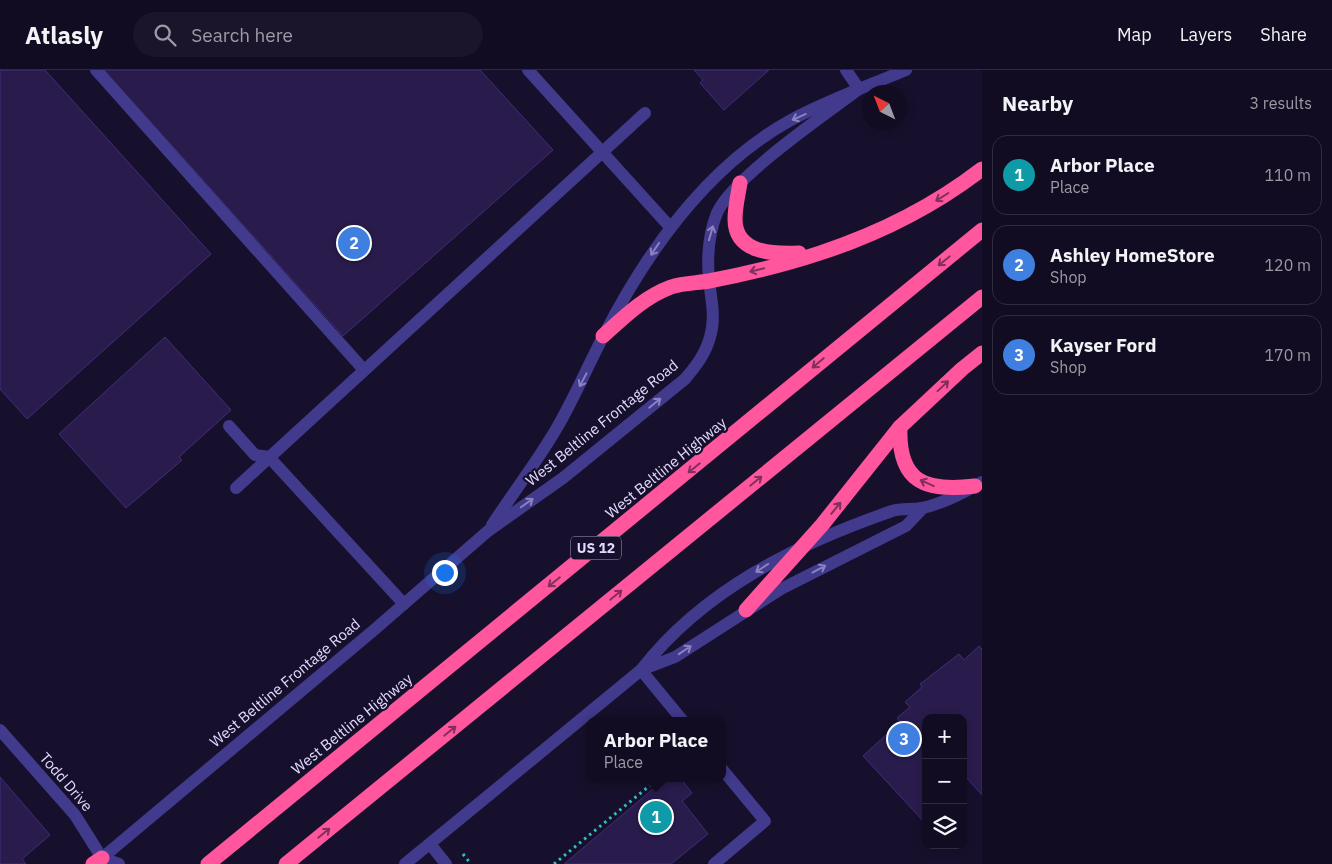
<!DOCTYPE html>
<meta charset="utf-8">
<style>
:root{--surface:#110c21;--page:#1a152a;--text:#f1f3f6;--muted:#9c9ba5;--line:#302c3f;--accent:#d93025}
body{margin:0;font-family:"IBM Plex Sans",sans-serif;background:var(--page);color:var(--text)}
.controls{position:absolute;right:15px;bottom:15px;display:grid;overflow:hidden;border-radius:10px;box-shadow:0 2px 8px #0003}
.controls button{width:45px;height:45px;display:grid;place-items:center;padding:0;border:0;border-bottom:1px solid var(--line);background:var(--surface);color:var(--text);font:25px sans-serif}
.compass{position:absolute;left:862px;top:15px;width:45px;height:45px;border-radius:50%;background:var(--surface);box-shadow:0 2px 8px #0003;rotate:318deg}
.you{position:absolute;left:444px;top:502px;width:18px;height:18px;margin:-12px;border:4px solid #fff;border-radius:50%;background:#1a73e8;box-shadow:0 0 0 8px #1a73e833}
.badge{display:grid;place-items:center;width:32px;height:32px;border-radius:50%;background:var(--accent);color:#fff;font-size:16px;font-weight:700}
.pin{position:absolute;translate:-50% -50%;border:2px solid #fff;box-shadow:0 1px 5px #0006}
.popup{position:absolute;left:586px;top:647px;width:140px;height:65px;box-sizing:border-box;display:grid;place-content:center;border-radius:10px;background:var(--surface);filter:drop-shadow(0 1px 4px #0005);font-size:16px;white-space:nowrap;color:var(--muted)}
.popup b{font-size:19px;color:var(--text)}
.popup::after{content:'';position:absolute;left:50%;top:100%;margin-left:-10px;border:10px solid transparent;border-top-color:var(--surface)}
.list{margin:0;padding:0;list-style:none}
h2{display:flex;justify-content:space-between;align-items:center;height:65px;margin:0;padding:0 20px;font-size:21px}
h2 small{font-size:16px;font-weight:400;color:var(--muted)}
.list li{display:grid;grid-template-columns:32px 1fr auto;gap:15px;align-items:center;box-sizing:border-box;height:80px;margin:0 10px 10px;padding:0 10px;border:1px solid var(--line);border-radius:15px}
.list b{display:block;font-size:19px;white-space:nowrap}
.list p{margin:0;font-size:16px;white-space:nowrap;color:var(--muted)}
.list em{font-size:16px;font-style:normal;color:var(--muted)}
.icon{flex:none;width:28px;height:28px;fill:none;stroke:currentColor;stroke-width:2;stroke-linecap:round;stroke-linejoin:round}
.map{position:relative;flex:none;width:982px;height:794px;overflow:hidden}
header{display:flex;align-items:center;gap:30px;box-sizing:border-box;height:70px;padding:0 25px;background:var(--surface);border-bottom:1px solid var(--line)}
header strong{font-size:24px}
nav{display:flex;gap:28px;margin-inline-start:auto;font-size:18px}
.search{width:350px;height:45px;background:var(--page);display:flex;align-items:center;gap:12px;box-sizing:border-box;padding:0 18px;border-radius:28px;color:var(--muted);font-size:19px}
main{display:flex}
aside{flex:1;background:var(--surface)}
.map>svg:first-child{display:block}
</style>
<header>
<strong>Atlasly</strong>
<div class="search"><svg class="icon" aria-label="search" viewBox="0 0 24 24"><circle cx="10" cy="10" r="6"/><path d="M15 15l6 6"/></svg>Search here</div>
<nav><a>Map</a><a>Layers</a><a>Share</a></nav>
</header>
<main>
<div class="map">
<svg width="982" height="794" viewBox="0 0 982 794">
<rect width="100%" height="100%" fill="#17102c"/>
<g fill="#291c4d" stroke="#412d7a">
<path d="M 0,0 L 45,0 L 211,184 L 27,349 L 0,319 Z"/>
<path d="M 104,0 L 480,0 L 553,80 L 343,266 Z"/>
<path d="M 694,0 L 769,0 L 724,40 L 700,13 L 703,10 Z"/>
<path d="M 165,267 L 231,340 L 179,387 L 182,390 L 126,438 L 59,364 Z"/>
<path d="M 979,576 L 982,579 L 982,725 L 966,707 L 963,710 L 963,648 L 926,648 L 926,754 L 863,686 L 900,652 L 897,648 L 910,637 L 905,632 L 922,617 L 920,614 L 959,584 L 964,590 Z"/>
<path d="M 0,707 L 50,765 L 22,789 L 26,794 L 0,794 Z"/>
<path d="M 666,708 L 680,708 L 692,723 L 682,731 L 708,764 L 671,794 L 564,794 Z"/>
</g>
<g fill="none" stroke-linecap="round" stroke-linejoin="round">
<g stroke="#2dc1c1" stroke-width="3" stroke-dasharray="2.5 4" stroke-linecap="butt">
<path d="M 463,784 L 471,794"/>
<path d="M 554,794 L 659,708"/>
</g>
<g stroke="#423a8c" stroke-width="12">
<path d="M 96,0 L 364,300"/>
<path d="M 528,0 L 670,157"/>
<path d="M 846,0 L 859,19"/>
<path d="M 229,356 L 255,385 L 269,387 L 404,534"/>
<path d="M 236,418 L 645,43"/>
<path d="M 492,455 C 513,423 536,393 555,361 C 574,329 588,295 605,263 C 648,180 707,96 791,50 C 828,30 868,16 906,0"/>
<path d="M 641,600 L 675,587 L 781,519 L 906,456 L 923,438"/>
<path d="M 641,600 L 683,651"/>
<path d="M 0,660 L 75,745 L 102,788 L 102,794"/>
<path d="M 430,774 L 446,794"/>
<path d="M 102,788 L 374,560 L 488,461 L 563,408 L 685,309 C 696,296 706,283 710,267 C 716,248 711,229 709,210 C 707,188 708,165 717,143 C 732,108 826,44 859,19"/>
<path d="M 102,788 L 119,794"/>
<path d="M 405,794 L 641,600 C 704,519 797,474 892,441 C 902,438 912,440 922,438 C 942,434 965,422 982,412"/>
<path d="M 714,794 L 765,751 L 722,699"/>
</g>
<g stroke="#ff569d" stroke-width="15">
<path d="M 740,113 C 738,125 735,137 735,149 C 735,184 774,184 799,183"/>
<path d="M 603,266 C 624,247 644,227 671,217 C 683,213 697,213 709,211 C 746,204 784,195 820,183 C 878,164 934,136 982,99"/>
<path d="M 900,357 C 898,413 926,422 975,416"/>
<path d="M 746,540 L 822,455 L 900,357 L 962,299 L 982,283"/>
<path d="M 93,794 L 102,788"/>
<path d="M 208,794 L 982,160"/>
<path d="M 286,794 L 982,227"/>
</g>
</g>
<defs><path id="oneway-shaft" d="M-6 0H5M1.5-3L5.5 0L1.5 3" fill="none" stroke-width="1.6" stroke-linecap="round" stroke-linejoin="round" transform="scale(1.25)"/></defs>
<g stroke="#8a82c0">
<use href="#oneway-shaft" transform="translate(799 47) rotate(156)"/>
<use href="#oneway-shaft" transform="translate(711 163) rotate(-74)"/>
<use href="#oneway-shaft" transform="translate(655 179) rotate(124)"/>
<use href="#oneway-shaft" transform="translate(583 310) rotate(118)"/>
<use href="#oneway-shaft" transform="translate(655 333) rotate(-39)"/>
<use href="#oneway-shaft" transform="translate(527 433) rotate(-35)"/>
<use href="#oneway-shaft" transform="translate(762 498) rotate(146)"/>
<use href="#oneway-shaft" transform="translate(819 499) rotate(-28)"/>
<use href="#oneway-shaft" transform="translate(685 580) rotate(-34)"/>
</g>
<g stroke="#7f305f">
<use href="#oneway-shaft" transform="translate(942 127) rotate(148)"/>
<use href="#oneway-shaft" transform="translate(944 191) rotate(141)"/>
<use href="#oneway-shaft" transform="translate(757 200) rotate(166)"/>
<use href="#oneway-shaft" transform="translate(818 293) rotate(140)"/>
<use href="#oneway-shaft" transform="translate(943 316) rotate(-43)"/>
<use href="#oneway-shaft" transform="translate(694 398) rotate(141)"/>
<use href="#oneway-shaft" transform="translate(756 411) rotate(-39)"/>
<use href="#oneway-shaft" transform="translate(927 413) rotate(-156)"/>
<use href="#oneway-shaft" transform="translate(836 438) rotate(-51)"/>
<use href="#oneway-shaft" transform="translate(554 512) rotate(141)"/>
<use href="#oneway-shaft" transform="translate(616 525) rotate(-39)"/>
<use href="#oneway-shaft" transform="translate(450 661) rotate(-39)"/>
<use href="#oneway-shaft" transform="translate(324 763) rotate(-39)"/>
</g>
<g text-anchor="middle" stroke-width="4.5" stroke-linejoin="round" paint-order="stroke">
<rect fill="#17102c" stroke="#a59ec0" stroke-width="1" x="571" y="466.5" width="50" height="23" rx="4"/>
<g font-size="14" font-weight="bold" fill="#e2dbff">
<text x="596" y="483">US 12</text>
</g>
<g font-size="15" fill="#e2dbff" stroke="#17102c">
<text transform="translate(602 353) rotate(-39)" y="5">West Beltline Frontage Road</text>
<text transform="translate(666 398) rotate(-39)" y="5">West Beltline Highway</text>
<text transform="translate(285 613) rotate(-40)" y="5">West Beltline Frontage Road</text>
<text transform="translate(352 654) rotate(-39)" y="5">West Beltline Highway</text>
<text transform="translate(66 712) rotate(49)" y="5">Todd Drive</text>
</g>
</g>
</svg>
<div class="controls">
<button>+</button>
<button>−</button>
<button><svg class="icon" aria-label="layers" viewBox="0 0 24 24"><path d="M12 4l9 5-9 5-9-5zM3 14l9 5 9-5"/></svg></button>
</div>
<svg class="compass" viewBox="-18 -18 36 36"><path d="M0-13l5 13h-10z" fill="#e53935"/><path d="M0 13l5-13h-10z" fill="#9c9ba5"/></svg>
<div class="you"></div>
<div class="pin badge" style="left:656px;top:747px;background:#0f9aa8">1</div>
<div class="popup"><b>Arbor Place</b>Place</div>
<div class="pin badge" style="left:354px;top:173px;background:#3f7fe0">2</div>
<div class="pin badge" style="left:904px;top:669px;background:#3f7fe0">3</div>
</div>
<aside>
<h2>Nearby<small>3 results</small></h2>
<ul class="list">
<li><span class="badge" style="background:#0f9aa8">1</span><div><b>Arbor Place</b><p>Place</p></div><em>110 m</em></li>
<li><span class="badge" style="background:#3f7fe0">2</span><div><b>Ashley HomeStore</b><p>Shop</p></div><em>120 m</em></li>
<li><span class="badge" style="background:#3f7fe0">3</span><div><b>Kayser Ford</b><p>Shop</p></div><em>170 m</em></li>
</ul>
</aside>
</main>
